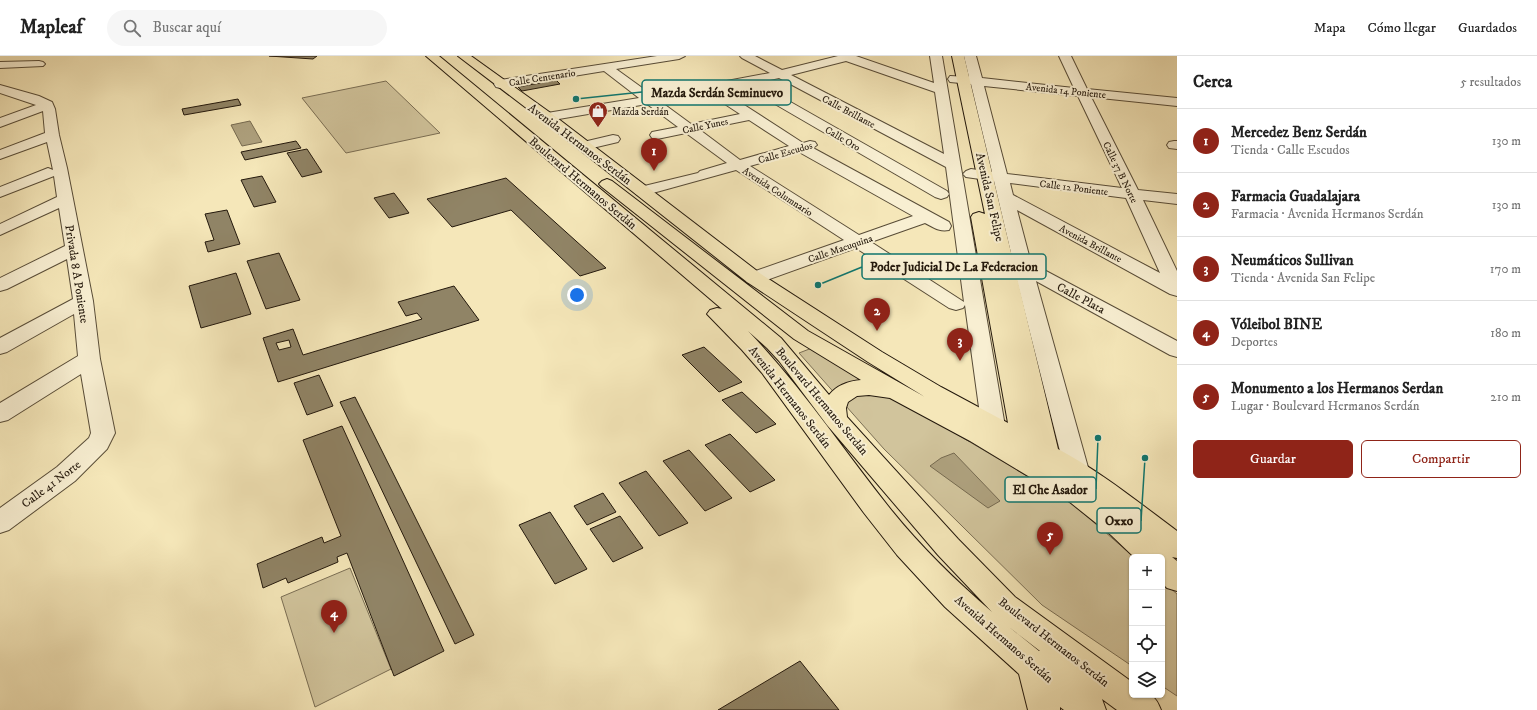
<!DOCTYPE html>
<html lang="es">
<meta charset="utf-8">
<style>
:root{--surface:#fff;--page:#f6f6f6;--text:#222;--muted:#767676;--line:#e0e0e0;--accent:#8f2418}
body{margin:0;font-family:"IM FELL DW Pica",serif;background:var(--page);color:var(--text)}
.controls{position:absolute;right:12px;bottom:12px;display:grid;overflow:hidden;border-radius:6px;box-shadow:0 1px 3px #0004}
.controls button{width:36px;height:36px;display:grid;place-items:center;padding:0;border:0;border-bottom:1px solid var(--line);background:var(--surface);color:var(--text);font:20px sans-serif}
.you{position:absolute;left:577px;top:239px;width:14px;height:14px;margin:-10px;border:3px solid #fff;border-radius:50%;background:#1a73e8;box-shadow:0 0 0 6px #1a73e833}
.badge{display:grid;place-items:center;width:26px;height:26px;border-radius:50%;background:var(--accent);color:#fff;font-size:13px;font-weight:700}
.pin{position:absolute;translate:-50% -33px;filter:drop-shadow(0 1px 2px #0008)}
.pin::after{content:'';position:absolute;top:21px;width:14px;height:12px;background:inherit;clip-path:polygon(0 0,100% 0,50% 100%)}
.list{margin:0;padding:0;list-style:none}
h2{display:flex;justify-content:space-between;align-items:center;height:52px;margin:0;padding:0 16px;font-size:17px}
h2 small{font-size:13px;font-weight:400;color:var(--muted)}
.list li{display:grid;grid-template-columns:26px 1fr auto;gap:12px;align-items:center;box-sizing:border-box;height:64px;padding:0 16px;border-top:1px solid var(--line)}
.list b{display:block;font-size:15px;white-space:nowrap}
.list p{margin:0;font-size:13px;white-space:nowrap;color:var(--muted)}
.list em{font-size:13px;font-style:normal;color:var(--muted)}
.actions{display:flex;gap:8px;padding:12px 16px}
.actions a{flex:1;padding:9px 0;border:1px solid var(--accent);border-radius:6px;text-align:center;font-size:14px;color:var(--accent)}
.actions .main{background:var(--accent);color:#fff}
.icon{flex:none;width:22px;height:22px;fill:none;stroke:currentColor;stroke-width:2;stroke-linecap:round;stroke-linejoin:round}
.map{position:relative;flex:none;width:1177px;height:654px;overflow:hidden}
header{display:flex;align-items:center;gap:24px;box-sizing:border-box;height:56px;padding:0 20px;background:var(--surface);border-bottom:1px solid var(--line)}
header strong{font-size:19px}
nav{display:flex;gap:22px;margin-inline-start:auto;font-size:14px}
.search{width:280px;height:36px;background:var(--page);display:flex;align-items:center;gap:10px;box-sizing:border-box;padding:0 14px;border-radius:22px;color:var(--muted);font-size:15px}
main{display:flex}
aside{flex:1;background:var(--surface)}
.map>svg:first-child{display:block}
</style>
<header>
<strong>Mapleaf</strong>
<div class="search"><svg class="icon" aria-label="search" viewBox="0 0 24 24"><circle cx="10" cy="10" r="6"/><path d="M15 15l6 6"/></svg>Buscar aquí</div>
<nav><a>Mapa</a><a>Cómo llegar</a><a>Guardados</a></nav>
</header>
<main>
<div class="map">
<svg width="1177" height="654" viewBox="0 0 1177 654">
<rect width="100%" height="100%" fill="#f5e7b9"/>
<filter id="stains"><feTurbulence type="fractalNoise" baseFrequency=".005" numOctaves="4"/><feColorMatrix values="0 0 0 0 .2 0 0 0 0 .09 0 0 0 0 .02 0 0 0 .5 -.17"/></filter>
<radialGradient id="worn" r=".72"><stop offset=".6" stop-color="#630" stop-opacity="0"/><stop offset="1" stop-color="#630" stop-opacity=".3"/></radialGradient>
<g fill="#d1c49c" stroke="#7a6e54">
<path d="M 386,25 L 440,77 L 346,97 L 302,42 Z"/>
<path d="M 812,292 L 1069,445 L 1134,501 L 1132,501 L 1132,610 L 1042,549 L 884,393 L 799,297 Z"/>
<path d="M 350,512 L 391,613 L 315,651 L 281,541 Z"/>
<path d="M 1162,525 L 1177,538 L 1177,640 L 1162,630 Z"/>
</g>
<g fill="#aea17e" stroke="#766a50">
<path d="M 250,65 L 262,86 L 242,90 L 231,69 Z"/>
<path d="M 954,397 L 1000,445 L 988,452 L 930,410 L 941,402 Z"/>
</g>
<g fill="#908466" stroke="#23180c" fill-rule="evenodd">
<path d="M 269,0 L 317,0 L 313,3 Z"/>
<path d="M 556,24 L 560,28 L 522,35 L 518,31 Z"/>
<path d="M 238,43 L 241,49 L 184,59 L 182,53 Z"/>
<path d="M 296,85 L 301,92 L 245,104 L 241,96 Z"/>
<path d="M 307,93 L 322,116 L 302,121 L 287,97 Z"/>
<path d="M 262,120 L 276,146 L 254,151 L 241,124 Z"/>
<path d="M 506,122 L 606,212 L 580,220 L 511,154 L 452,171 L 427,143 Z"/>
<path d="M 394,137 L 409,157 L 389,162 L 374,142 Z"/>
<path d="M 227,154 L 240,188 L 208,196 L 205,186 L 214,184 L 205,158 Z"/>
<path d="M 279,197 L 300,244 L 266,253 L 247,205 Z"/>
<path d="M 236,217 L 251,258 L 201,272 L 189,230 Z"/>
<path d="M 454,230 L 479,264 L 278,326 L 263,282 L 293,273 L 303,299 L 422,263 L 417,257 L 406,260 L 398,246 ZM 289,284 L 291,291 L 279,294 L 276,287 Z"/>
<path d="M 704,291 L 742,326 L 719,336 L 682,299 Z"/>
<path d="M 319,319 L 333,350 L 307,359 L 294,327 Z"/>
<path d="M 742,336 L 776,368 L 756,377 L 722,344 Z"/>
<path d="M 355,341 L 474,579 L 455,588 L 340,346 Z"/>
<path d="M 342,370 L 444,595 L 394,620 L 347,497 L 337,501 L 338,506 L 288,527 L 286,522 L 263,532 L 257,508 L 322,481 L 324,487 L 341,480 L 303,384 Z"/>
<path d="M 730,378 L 775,424 L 750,436 L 705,389 Z"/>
<path d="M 689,394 L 732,442 L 705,455 L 663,405 Z"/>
<path d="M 646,415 L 688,467 L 659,480 L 619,427 Z"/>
<path d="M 603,437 L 616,456 L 587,469 L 574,450 Z"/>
<path d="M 550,456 L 587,513 L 555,528 L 519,469 Z"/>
<path d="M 620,460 L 643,492 L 613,506 L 590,473 Z"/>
<path d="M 800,605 L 839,654 L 718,654 Z"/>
</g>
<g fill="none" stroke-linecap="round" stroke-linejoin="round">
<g stroke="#584c37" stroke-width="2">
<g id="minor">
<path d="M 657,0 L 685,0 L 679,3 L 616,13 L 652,39 L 770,17 L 742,2 L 740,0 L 755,0 L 782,14 L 838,0 L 856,0 L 934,27 L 930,0 L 942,0 L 1008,388 L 1004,394 L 996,397 L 988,394 L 984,388 L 965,249 L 963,252 L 956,254 L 949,252 L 856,192 L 761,226 L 754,228 L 747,226 L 745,222 L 747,218 L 844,184 L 736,114 L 642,140 L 636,138 L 634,135 L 636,132 L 698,117 L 700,115 L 727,107 L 686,77 L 657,83 L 652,82 L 650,79 L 652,76 L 678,71 L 647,48 L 547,65 L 542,64 L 540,61 L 542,58 L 547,57 L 639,42 L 604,15 L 500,32 L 496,31 L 494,28 L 496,25 L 500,24 ZM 846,5 L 935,36 L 944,98 L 791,19 ZM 779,22 L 946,111 L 964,246 L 871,186 L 925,167 C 933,171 939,176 949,174 L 951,170 L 949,166 L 813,92 L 817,89 L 815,86 L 810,85 L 803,87 L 721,34 L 744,30 L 935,141 L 941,143 L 947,141 L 949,138 L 947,135 L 757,27 ZM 708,37 L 740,58 L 691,68 L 661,46 ZM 749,64 L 789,90 L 740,104 L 700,74 ZM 799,96 L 913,160 L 859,179 L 750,110 Z"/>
<path d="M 964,0 L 976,0 L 982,22 L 1074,32 L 1059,0 L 1071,0 L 1087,33 L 1177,42 L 1177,50 L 1091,41 L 1138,134 L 1177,138 L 1177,148 L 1143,144 L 1177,215 L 1177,240 L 1170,238 L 1017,154 L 1031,207 L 1177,285 L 1177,301 L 1170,299 L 1036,225 L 1089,415 L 1086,422 L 1077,424 L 1068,422 L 1065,415 L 1014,213 L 1009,210 L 1006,206 L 1009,202 L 1012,201 L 994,125 L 966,121 L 963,118 L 966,115 L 971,113 L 992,116 L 971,28 L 950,26 L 948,23 L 950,20 L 969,21 ZM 984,30 L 1078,40 L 1122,132 L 1007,118 ZM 1010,127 L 1126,142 L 1160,217 L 1013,139 Z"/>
<path d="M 39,5 L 43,6 L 45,8 L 43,10 L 0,12 L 0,6 Z"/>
<path d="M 0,29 L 39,40 L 52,46 L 55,53 L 59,79 L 67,112 L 93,245 L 100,303 L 115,377 L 107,393 L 75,425 L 9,474 L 0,477 L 0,452 L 57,411 L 89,382 L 91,377 L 81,318 L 8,364 L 0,366 L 0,347 L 78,300 L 74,258 L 7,296 L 0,298 L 0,282 L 73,243 L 67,203 L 7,233 L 0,235 L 0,222 L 65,190 L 59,152 L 0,179 L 0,168 L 57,141 L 54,120 L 0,141 L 0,131 L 43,114 L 48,112 L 53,114 L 47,86 L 0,103 L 0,94 L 45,77 L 43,55 L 0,71 L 0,62 L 36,49 L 0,37 Z"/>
<path d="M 613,79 L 618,80 L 620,83 L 618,86 L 584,94 L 579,93 L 577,90 L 579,87 Z"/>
<path d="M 1174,85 L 1177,85 L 1177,93 L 1169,92 L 1167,89 L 1169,86 Z"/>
</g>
</g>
<g stroke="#23180c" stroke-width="2">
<path id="major" d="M 426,0 L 439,0 L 781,282 L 829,339 C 837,329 849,325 861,324 L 794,283 L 602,131 L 599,128 L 602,125 L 607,123 L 612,125 L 808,275 L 925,341 L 868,306 L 747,226 L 542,64 L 458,0 L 471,0 L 552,58 L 761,218 L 882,296 L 941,331 L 1008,367 L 971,161 L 973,158 L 979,156 L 985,158 L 952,0 L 964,0 L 1058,393 C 1101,416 1138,446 1177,475 L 1177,502 L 1172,501 L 1177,505 L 1177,535 L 1167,532 L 1162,527 L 1162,501 L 1134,501 L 1111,479 L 1071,447 L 1043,429 L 970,385 L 890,342 L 869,339 L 857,340 L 848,346 L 846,352 L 847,361 L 958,483 L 1015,541 L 1132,626 L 1132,639 C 1150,639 1154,636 1161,654 L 1117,654 L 1102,643 L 1106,654 L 1064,654 L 1060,651 L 1060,654 L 1028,654 L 1019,618 L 945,551 L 897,499 L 864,457 L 762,317 L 742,294 L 707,258 L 710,254 L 717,252 L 722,253 ZM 748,275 L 767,292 L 779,305 L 827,369 L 938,499 L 992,556 C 956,525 922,492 892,455 C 844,395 801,330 748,275 ZM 1009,571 L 1040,595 L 1039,595 Z"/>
</g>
<use href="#minor" fill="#f8efd2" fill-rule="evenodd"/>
<use href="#major" fill="#f5e7b9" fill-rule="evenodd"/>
</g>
<defs>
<g id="shop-pin" transform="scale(1)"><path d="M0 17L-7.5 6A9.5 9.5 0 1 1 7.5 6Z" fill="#8f2418" stroke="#f8efd2"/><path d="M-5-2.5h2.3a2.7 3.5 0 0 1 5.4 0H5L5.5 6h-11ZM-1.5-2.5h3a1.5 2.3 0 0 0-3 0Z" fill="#fff"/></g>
</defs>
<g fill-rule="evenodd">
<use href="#shop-pin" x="598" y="55"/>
</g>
<g text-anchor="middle" stroke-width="4" stroke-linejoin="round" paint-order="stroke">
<g font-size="10" fill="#23180c" stroke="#f8efd2">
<text transform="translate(542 21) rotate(-9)" y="4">Calle Centenario</text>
<text transform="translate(1066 34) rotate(6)" y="4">Avenida 14 Poniente</text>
<text transform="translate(849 55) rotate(28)" y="4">Calle Brillante</text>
<text transform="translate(705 69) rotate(-12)" y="4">Calle Yunes</text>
<text transform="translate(843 82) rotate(30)" y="4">Calle Oro</text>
<text transform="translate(785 96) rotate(-16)" y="4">Calle Escudos</text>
<text transform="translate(1121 116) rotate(64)" y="4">Calle 37 B Norte</text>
<text transform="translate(1074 131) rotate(7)" y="4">Calle 12 Poniente</text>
<text transform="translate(778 135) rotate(33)" y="4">Avenida Columnario</text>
<text transform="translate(1091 187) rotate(28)" y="4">Avenida Brillante</text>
<text transform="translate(840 192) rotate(-19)" y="4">Calle Macuquina</text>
</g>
<g font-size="10" fill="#23180c" stroke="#f8efd2" text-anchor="start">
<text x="612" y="59">Mazda Serdán</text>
</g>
<g font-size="12" fill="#23180c" stroke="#f8efd2">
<text transform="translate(580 88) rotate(37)" y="4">Avenida Hermanos Serdán</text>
<text transform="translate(583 127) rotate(40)" y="4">Boulevard Hermanos Serdán</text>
<text transform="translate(990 141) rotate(77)" y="4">Avenida San Felipe</text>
<text transform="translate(77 218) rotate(81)" y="4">Privada 8 A Poniente</text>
<text transform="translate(1081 242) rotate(28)" y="4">Calle Plata</text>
<text transform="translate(790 341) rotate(52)" y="4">Avenida Hermanos Serdán</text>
<text transform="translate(822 345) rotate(50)" y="4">Boulevard Hermanos Serdán</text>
<text transform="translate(51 428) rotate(-37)" y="4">Calle 41 Norte</text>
<text transform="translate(1004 583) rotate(41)" y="4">Avenida Hermanos Serdán</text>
<text transform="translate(1054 586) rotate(38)" y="4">Boulevard Hermanos Serdán</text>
</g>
</g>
<path fill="none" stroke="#0f766e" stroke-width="1.5" d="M576 43L642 36M818 229L862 211M1098 382L1096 433M1145 402L1141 465"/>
<g fill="#0f766e" stroke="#f8efd2" stroke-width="1.5">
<circle cx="576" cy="43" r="4"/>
<circle cx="818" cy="229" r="4"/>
<circle cx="1098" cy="382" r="4"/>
<circle cx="1145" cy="402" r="4"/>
</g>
<g fill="#f8efd2" stroke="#0f766e" stroke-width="1.5">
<rect x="642" y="24" width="149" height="25" rx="4"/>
<rect x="862" y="198" width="184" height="25" rx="4"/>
<rect x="1005" y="421" width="91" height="25" rx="4"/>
<rect x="1097" y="452" width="44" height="25" rx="4"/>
</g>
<g font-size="13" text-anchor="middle" font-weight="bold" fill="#23180c">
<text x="717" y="41">Mazda Serdán Seminuevo</text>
<text x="954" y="215">Poder Judicial De La Federacion</text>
<text x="1050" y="438">El Che Asador</text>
<text x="1119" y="469">Oxxo</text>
</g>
<rect width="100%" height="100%" filter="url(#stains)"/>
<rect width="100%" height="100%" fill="url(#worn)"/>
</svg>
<div class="controls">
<button>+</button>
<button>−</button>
<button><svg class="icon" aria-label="locate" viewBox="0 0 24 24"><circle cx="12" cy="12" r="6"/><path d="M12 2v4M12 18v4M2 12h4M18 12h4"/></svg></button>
<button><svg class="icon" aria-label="layers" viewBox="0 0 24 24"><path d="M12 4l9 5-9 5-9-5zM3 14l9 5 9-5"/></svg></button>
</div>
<div class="you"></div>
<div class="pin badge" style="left:654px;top:115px">1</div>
<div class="pin badge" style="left:877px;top:275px">2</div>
<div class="pin badge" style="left:960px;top:305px">3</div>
<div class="pin badge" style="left:334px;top:577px">4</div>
<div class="pin badge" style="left:1050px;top:499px">5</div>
</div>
<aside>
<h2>Cerca<small>5 resultados</small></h2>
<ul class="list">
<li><span class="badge">1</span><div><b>Mercedez Benz Serdán</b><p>Tienda · Calle Escudos</p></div><em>130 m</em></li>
<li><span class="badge">2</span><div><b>Farmacia Guadalajara</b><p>Farmacia · Avenida Hermanos Serdán</p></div><em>130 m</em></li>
<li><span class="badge">3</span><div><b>Neumáticos Sullivan</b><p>Tienda · Avenida San Felipe</p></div><em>170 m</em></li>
<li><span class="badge">4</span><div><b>Vóleibol BINE</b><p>Deportes</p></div><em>180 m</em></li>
<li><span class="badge">5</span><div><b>Monumento a los Hermanos Serdan</b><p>Lugar · Boulevard Hermanos Serdán</p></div><em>210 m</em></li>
</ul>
<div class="actions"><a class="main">Guardar</a><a>Compartir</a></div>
</aside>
</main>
